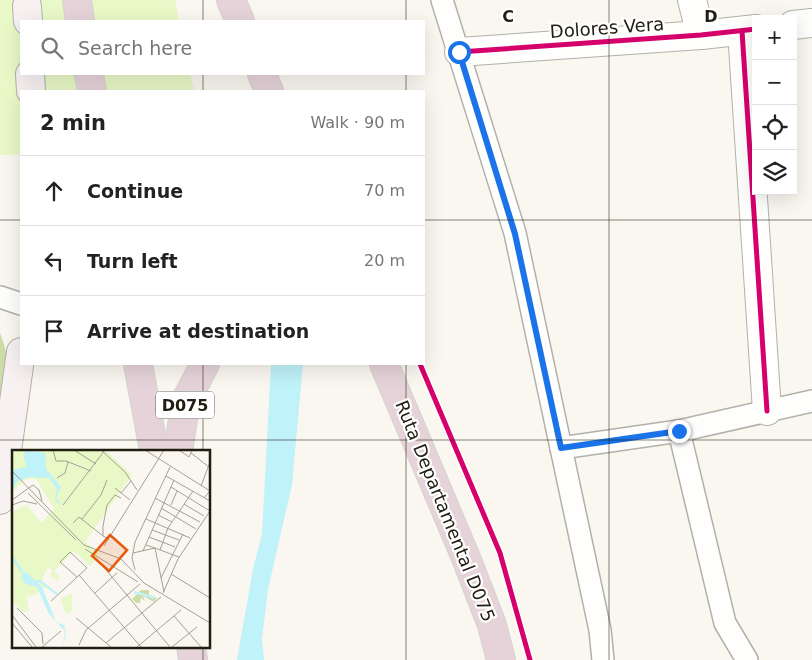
<!DOCTYPE html>
<meta charset="utf-8">
<style>
:root{--surface:#fff;--page:#f6f6f6;--text:#222;--muted:#767676;--line:#e0e0e0}
body{margin:0;font-family:"DejaVu Sans",sans-serif;background:var(--page);color:var(--text)}
.controls{position:absolute;right:15px;top:15px;display:grid;overflow:hidden;border-radius:0px;box-shadow:0 5px 20px #0002}
.controls button{width:45px;height:45px;display:grid;place-items:center;padding:0;border:0;border-bottom:1px solid var(--line);background:var(--surface);color:var(--text);font:25px sans-serif}
.stop{position:absolute;width:15px;height:15px;margin:-11px;border:4px solid #1a73e8;border-radius:50%;background:#fff}
.stop.end{background:#1a73e8;border-color:#fff;box-shadow:0 1px 5px #0008}
.list{margin:0;padding:0;list-style:none}
h2{display:flex;justify-content:space-between;align-items:center;height:65px;margin:0;padding:0 20px;font-size:21px}
h2 small{font-size:16px;font-weight:400;color:var(--muted)}
.list li{display:grid;grid-template-columns:32px 1fr auto;gap:15px;align-items:center;box-sizing:border-box;height:70px;padding:0 20px;border-top:1px solid var(--line)}
.list b{display:block;font-size:19px;white-space:nowrap}
.list em{font-size:16px;font-style:normal;color:var(--muted)}
.icon{flex:none;width:28px;height:28px;fill:none;stroke:currentColor;stroke-width:2;stroke-linecap:round;stroke-linejoin:round}
.map{position:relative;flex:none;width:812px;height:660px;overflow:hidden}
.search{position:absolute;background:var(--surface);box-shadow:0 5px 20px #0002;left:20px;top:20px;width:405px;height:55px;display:flex;align-items:center;gap:12px;box-sizing:border-box;padding:0 18px;border-radius:0px;color:var(--muted);font-size:19px}
.panel{position:absolute;background:var(--surface);box-shadow:0 5px 20px #0002;left:20px;top:90px;width:405px;height:275px;border-radius:0px}
.map>svg:first-child{display:block}
</style>
<div class="map">
<svg width="812" height="660" viewBox="0 0 812 660">
<rect width="100%" height="100%" fill="#faf7f0"/>
<path fill="#e8f8c7" d="M 0,0 L 175,0 L 179,21 L 21,21 L 21,74 L 190,74 L 194,91 L 21,91 L 21,154 L 0,155 Z"/>
<path fill="#ccdda7" d="M 0,333 C 13,367 8,375 0,408 Z"/>
<path fill="#bff2f9" d="M 271,364 L 303,364 L 292,485 L 268,589 L 262,639 L 264,660 L 237,660 L 253,569 L 262,534 Z"/>
<g fill="none" stroke-linecap="round" stroke-linejoin="round">
<g stroke="#b2b0a7" stroke-width="24">
<g id="lane">
<path d="M 442,0 L 515,233 L 600,630 L 603,660"/>
<path d="M 0,297 L 21,304"/>
<path d="M 679,431 L 725,623 L 747,660"/>
<path d="M 561,448 L 679,431 L 812,401"/>
</g>
</g>
<g stroke="#b2b0a7" stroke-width="30">
<g id="street">
<path d="M 692,0 L 701,35"/>
<path d="M 793,25 L 812,23"/>
<path d="M 742,31 L 767,411"/>
<path d="M 459,52 L 701,35 L 756,29"/>
</g>
</g>
<g stroke="#b2b0a7" stroke-width="30">
<g id="secondary">
<path d="M 27,6 L 28,21"/>
<path d="M 30,74 L 31,91"/>
<path d="M 0,500 L 21,352"/>
</g>
</g>
<g stroke="#d5d3ce" stroke-width="30">
<g id="highway">
<path d="M 77,0 L 80,21"/>
<path d="M 231,0 L 240,21"/>
<path d="M 89,74 L 92,91"/>
<path d="M 262,74 L 269,91"/>
<path d="M 138,364 L 154,451"/>
<path d="M 384,364 L 466,558 L 492,625 L 501,660"/>
<path d="M 178,451 L 186,400 L 205,364"/>
<path d="M 191,646 L 193,660"/>
</g>
</g>
<use href="#lane" stroke="#fefefd" stroke-width="21"/>
<use href="#street" stroke="#fefefd" stroke-width="28"/>
<use href="#secondary" stroke="#f7f1f2" stroke-width="28"/>
<use href="#highway" stroke="#e5d3d9" stroke-width="28"/>
<g stroke="#fff" stroke-width="8">
<g id="cycleway">
<path d="M 742,31 L 767,411"/>
<path d="M 459,52 L 701,35 L 756,29"/>
<path d="M 420,364 L 500,553 L 530,660"/>
</g>
</g>
<use href="#cycleway" stroke="#d6006c" stroke-width="5"/>
</g>
<g fill="none" stroke-linecap="round" stroke-linejoin="round">
<path stroke="#1a73e8" stroke-width="6" d="M 459,52 L 515,234 L 561,448 L 679,431"/>
</g>
<path fill="none" stroke="#201d11" stroke-width="1" stroke-opacity="0.55" d="M 203,0 L 203,21M 406,0 L 406,21M 609,0 L 609,660M 203,74 L 203,91M 406,74 L 406,91M 0,220 L 21,220M 424,220 L 812,220M 203,364 L 203,451M 406,364 L 406,660M 0,440 L 812,440M 203,646 L 203,660"/>
<g text-anchor="middle" stroke-width="4.5" stroke-linejoin="round" paint-order="stroke">
<rect fill="#fff" stroke="#636158" stroke-width="1" x="156" y="391.5" width="58" height="27" rx="4"/>
<g font-size="16" font-weight="bold" fill="#201d11">
<text x="185" y="411">D075</text>
</g>
<g font-size="18" fill="#201d11" stroke="#fff">
<text transform="translate(607 28) rotate(-4)" y="6">Dolores Vera</text>
<text transform="translate(445 511) rotate(68)" y="6">Ruta Departamental D075</text>
</g>
</g>
<g transform="translate(12 450)">
<rect width="198" height="198" fill="#faf7f0"/>
<path d="M 4,0 L 93,0 L 120,25 L 73,92 L 88,104 L 78,116 L 62,101 L 42,121 L 48,127 L 45,131 L 38,125 L 41,121 L 36,116 L 29,132 L 34,137 L 18,147 L 14,144 L 17,161 L 12,162 L 0,152 L 0,62 L 14,55 L 30,73 L 42,58 L 24,29 L 14,29 L 0,42 L 0,4 ZM 60,143 L 60,161 L 54,164 L 49,149 Z" fill="#e8f8c7"/>
<path d="M 129,140 L 137,140 L 137,145 L 145,148 L 142,152 L 131,146 L 133,151 L 129,148 L 128,153 L 124,153 L 120,149 Z" fill="#ccdda7"/>
<path d="M 13,0 L 33,3 L 34,19 L 49,37 L 44,47 L 49,55 L 44,51 L 43,46 L 45,39 L 37,28 L 18,27 L 6,31 L 0,41 L 0,20 L 15,17 L 12,8 ZM 14,122 L 30,137 L 44,172 L 52,175 L 54,183 L 51,197 L 53,181 L 37,164 L 25,137 L 12,133 L 9,126 Z" fill="#bff2f9"/>
<path fill="none" stroke="#bff2f9" stroke-width="2.5" d="M 0,107 L 11,123M 23,132 L 28,131 L 45,144M 122,142 L 143,148"/>
<path fill="none" stroke="#a3a097" stroke-width="1" d="M 41,0 L 44,11 L 54,11 L 79,21M 62,0 L 84,14M 89,0 L 113,22 L 125,40M 133,0 L 198,41 L 192,48M 167,0 L 177,7 L 180,0M 179,3 L 197,17M 0,21 L 72,95 L 109,109 L 132,133 L 198,173M 154,26 L 198,51M 45,28 L 53,23 L 56,12M 189,36 L 198,12M 103,38 L 118,50M 16,43 L 64,90M 109,43 L 119,31M 143,48 L 188,72M 0,50 L 21,35 L 27,40 L 30,51M 172,54 L 192,66M 0,55 L 11,51 L 25,54M 51,55 L 93,0M 159,55 L 165,41M 149,58 L 184,79M 146,65 L 160,72M 70,69 L 89,45 L 95,30M 134,69 L 178,88M 61,73 L 67,67 L 91,86M 140,80 L 167,90M 137,87 L 163,97M 97,89 L 91,86 L 91,76 L 95,55 L 103,45 L 109,48M 134,95 L 143,98 L 152,142M 92,96 L 152,0M 73,99 L 126,132M 148,100 L 156,78 L 181,41M 131,101 L 162,30M 121,103 L 143,98 L 167,107M 85,109 L 158,197M 123,120 L 120,108 L 123,92 L 158,17M 159,124 L 198,148M 67,125 L 129,197M 149,128 L 171,84M 83,143 L 105,123M 151,143 L 166,109 L 198,61 L 159,37M 39,151 L 75,118 L 58,102 L 48,112 L 65,127M 5,158 L 30,183 L 31,194M 0,165 L 24,197M 162,166 L 189,197M 64,168 L 99,197M 0,173 L 20,197M 94,193 L 149,147M 67,195 L 74,180 L 128,134M 30,197 L 49,181M 125,197 L 169,160M 160,197 L 185,177"/>
<path fill="#e8590c" fill-opacity="0.15" stroke="#e8590c" stroke-width="2.5" d="M 98,85 L 115,100 L 97,121 L 80,106 Z"/>
<rect width="198" height="198" fill="none" stroke="#201d11" stroke-width="2.5"/>
</g>
<g font-size="16" text-anchor="middle" font-weight="bold" fill="#201d11" stroke="#fff" stroke-width="4.5" stroke-linejoin="round" paint-order="stroke">
<text x="508" y="22">C</text>
<text x="711" y="22">D</text>
</g>
</svg>
<div class="controls">
<button>+</button>
<button>−</button>
<button><svg class="icon" aria-label="locate" viewBox="0 0 24 24"><circle cx="12" cy="12" r="6"/><path d="M12 2v4M12 18v4M2 12h4M18 12h4"/></svg></button>
<button><svg class="icon" aria-label="layers" viewBox="0 0 24 24"><path d="M12 4l9 5-9 5-9-5zM3 14l9 5 9-5"/></svg></button>
</div>
<div class="stop" style="left:459px;top:52px"></div>
<div class="stop end" style="left:679px;top:431px"></div>
<div class="search"><svg class="icon" aria-label="search" viewBox="0 0 24 24"><circle cx="10" cy="10" r="6"/><path d="M15 15l6 6"/></svg>Search here</div>
<section class="panel">
<h2>2 min<small>Walk · 90 m</small></h2>
<ul class="list">
<li><svg class="icon" aria-label="ahead" viewBox="0 0 24 24"><path d="M12 20V5M6 11l6-6 6 6"/></svg><div><b>Continue</b></div><em>70 m</em></li>
<li><svg class="icon" aria-label="left" viewBox="0 0 24 24"><path d="M17 20v-9H6M10 6l-5 5 5 5"/></svg><div><b>Turn left</b></div><em>20 m</em></li>
<li><svg class="icon" aria-label="arrive" viewBox="0 0 24 24"><path d="M6 21V4h12l-3 4 3 4H6"/></svg><div><b>Arrive at destination</b></div></li>
</ul>
</section>
</div>
